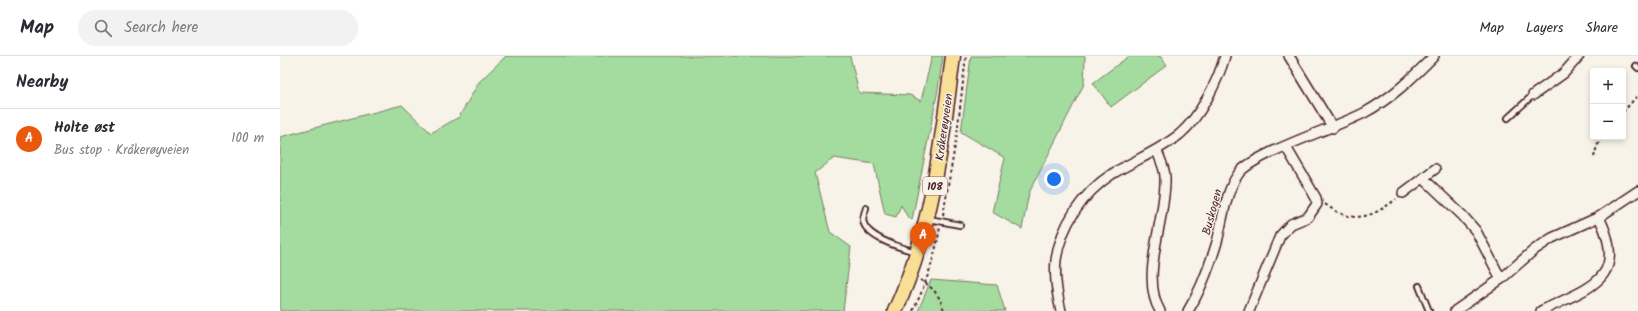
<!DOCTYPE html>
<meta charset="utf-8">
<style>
:root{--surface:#fff;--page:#f2f2f3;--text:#2b2b33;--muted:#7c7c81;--line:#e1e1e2;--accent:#ea580c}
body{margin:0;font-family:Kalam,sans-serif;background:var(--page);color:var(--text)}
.controls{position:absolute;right:12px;top:12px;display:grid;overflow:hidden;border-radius:4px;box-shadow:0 2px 6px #0003}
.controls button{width:36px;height:36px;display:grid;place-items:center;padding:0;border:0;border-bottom:1px solid var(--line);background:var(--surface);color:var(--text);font:20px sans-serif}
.you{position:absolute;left:774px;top:123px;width:14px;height:14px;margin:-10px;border:3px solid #fff;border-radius:50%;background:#1a73e8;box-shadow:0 0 0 6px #1a73e833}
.badge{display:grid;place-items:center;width:26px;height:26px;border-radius:50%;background:var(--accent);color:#fff;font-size:13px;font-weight:700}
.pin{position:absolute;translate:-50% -33px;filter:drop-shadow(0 1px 2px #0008)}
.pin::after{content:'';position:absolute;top:21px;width:14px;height:12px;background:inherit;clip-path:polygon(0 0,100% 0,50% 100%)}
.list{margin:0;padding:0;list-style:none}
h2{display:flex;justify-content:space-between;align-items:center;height:52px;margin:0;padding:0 16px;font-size:17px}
h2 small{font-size:13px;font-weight:400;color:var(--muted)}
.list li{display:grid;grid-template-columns:26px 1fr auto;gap:12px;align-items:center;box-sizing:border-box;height:60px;padding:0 16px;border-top:1px solid var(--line)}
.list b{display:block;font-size:15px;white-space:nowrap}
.list p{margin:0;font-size:13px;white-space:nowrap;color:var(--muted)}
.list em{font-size:13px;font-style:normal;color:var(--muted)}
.icon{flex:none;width:22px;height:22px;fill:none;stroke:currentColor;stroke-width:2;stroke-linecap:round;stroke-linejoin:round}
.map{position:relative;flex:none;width:1358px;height:255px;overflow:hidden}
header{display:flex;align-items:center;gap:24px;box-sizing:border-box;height:56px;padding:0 20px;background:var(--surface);border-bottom:1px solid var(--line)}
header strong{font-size:19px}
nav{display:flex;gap:22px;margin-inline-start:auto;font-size:14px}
.search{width:280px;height:36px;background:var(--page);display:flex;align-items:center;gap:10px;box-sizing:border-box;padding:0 14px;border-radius:22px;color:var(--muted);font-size:15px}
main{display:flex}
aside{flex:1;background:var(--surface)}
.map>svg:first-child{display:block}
</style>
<header>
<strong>Map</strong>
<div class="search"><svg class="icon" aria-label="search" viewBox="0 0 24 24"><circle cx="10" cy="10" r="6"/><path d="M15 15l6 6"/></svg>Search here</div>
<nav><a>Map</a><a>Layers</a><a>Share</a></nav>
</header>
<main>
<aside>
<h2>Nearby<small></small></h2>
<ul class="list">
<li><span class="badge">A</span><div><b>Holte øst</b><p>Bus stop · Kråkerøyveien</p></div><em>100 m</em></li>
</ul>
</aside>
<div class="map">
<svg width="1358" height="255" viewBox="0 0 1358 255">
<rect width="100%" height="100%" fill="#f7f3e8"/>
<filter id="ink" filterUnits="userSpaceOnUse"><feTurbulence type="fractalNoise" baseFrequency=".025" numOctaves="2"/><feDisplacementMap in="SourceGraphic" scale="8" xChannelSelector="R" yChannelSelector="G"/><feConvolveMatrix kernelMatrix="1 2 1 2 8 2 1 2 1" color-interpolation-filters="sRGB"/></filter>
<g filter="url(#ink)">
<g fill="#a4db9e" stroke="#777d64">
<path d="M 226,0 L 570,0 L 579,37 L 630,39 L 641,45 L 652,0 L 663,0 L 657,39 L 632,164 L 627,160 L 621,149 L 616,161 L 605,158 L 594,108 L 554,102 L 535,117 L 550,176 L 571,191 L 563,255 L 0,255 L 0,81 L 122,49 L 151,77 L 179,61 L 199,26 Z"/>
<path d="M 691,0 L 805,0 L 804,28 L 749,137 L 742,173 L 712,156 L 725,102 L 681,76 Z"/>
<path d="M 849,0 L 880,0 L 887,9 L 831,51 L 813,27 Z"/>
<path d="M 651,224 L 717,229 L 725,255 L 638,255 Z"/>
</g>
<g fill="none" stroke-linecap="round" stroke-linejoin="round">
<g stroke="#4a1f2b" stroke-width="8">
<g id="lane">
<path d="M 1356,10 L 1358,12"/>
<path d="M 1228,62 L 1253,39"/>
<path d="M 586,152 C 585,155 583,161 583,164 C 585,182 622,192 636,196"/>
<path d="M 649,163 L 680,169"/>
<path d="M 1139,230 L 1149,255"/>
</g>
</g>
<g stroke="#4a1f2b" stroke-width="12">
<g id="street">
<path d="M 1009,0 L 1053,72"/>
<path d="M 1253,39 L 1284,17 L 1299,0"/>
<path d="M 877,95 C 880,103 885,113 885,121 C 887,161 859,220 880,255"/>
<path d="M 1144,123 L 1182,159 L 1196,175 L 1221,223"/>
<path d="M 1123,137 L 1155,113"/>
<path d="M 781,255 C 777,238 774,221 776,204 C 781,169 803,137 832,118 C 855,104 879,95 900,78 C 920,61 938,25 945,0"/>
<path d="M 908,255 C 921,234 930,209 937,186 C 943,163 945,136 959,117 C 975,97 1057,71 1084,57 C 1112,42 1132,22 1154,0"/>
<path d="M 969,255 L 1000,180 L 1011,168 L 1028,161 L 1037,148 L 1036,142 L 1006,91"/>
<path d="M 1175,255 L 1221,223 L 1254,194 L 1272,182 L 1319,161 L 1358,135"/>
<path d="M 1261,255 C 1308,232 1350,224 1319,161"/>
</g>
</g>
<g stroke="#4a1f2b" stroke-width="17">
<path id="primary" d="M 615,255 C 652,174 662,87 673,0"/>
</g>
<g stroke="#4a1f2b" stroke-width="2" stroke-dasharray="3 3" stroke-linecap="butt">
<path d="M 1343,56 L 1358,39"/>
<path d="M 1314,101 L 1317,90 L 1322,81"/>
<path d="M 1045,148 C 1072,169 1092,162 1116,143"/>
<path d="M 663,159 L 677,78 L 686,0"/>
<path d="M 640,224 C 654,232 660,240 664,255"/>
<path d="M 633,255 C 646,228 655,201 660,171"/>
</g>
<use href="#lane" stroke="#f7f3e8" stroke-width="4.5"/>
<use href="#street" stroke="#f7f3e8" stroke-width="9"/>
<use href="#primary" stroke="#f9df96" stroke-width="14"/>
</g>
</g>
<g text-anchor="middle" stroke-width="3" stroke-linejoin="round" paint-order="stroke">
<rect fill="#f7f3e8" stroke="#7e5f64" stroke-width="1" x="643" y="121" width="24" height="18" rx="3"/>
<g font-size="11" font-weight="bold" fill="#4a1f2b">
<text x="655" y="134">108</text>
</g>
<g font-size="12" fill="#4a1f2b" stroke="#f7f3e8">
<text transform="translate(664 71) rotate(-82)" y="4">Kråkerøyveien</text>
<text transform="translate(932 156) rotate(-75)" y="4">Buskogen</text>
</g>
</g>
</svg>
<div class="controls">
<button>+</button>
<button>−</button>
</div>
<div class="you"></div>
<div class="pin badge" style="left:643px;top:199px">A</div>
</div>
</main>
